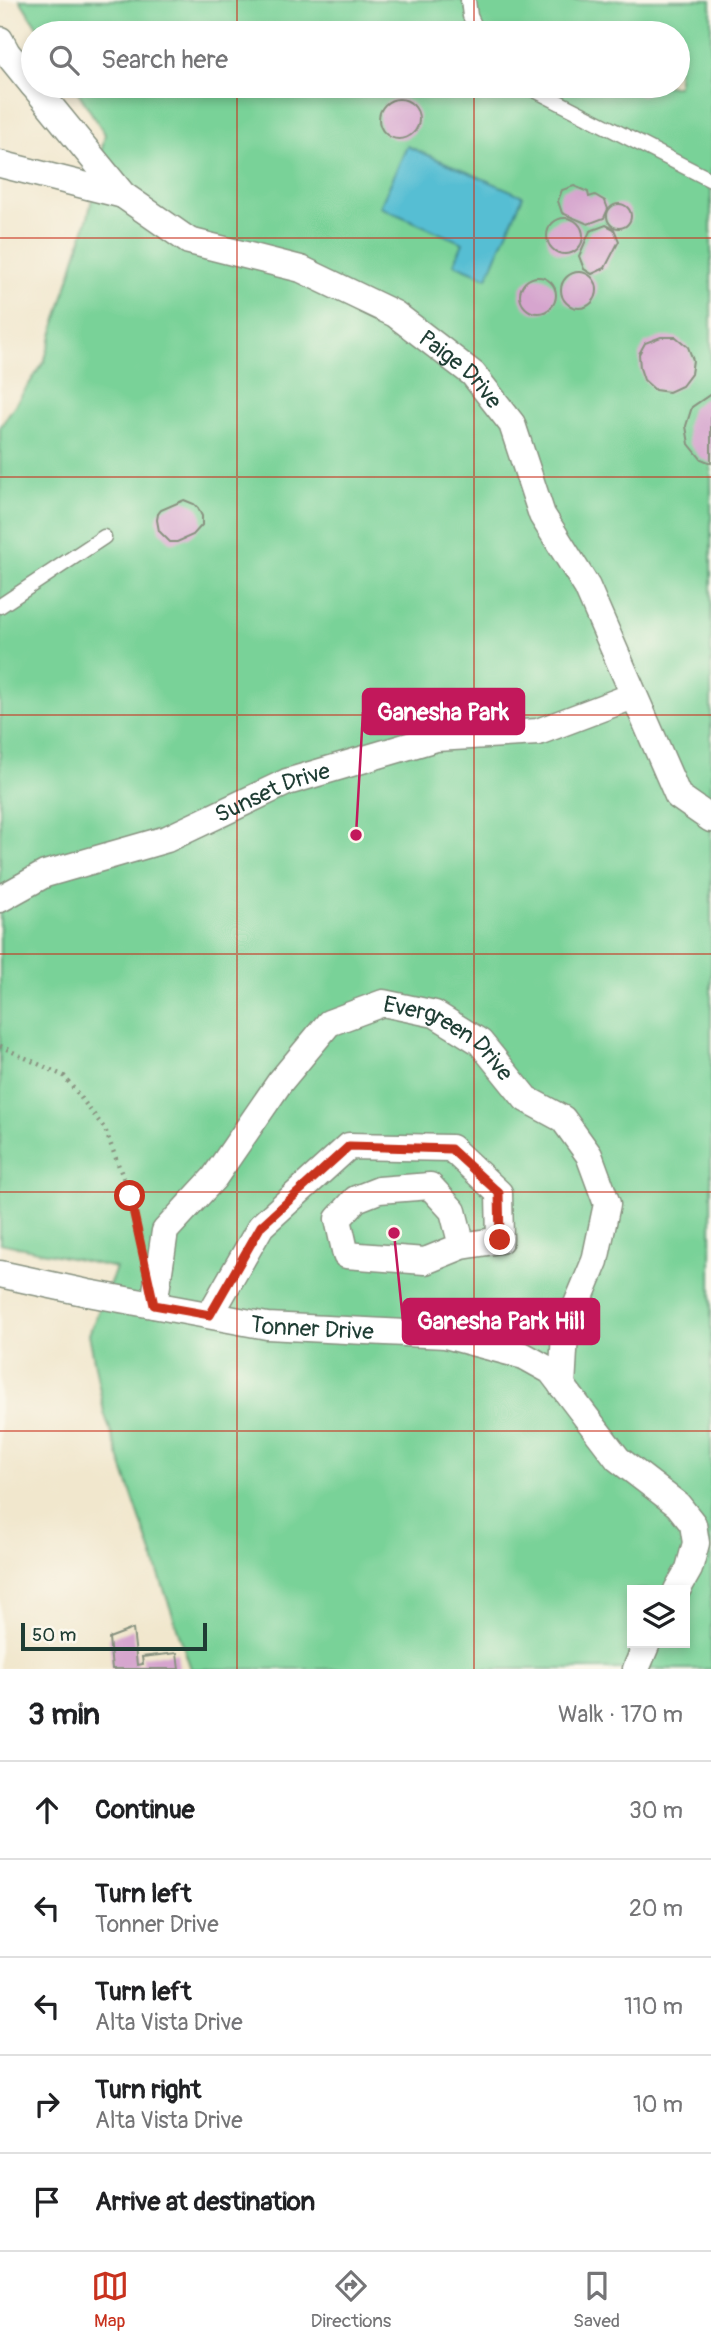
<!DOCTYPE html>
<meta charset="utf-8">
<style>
:root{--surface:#fff;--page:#f6f6f6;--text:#202124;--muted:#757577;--line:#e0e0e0;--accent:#c8321e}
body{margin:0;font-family:Pangolin,sans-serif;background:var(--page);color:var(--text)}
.controls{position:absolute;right:21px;bottom:21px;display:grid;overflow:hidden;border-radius:0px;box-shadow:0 4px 10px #0003}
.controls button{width:63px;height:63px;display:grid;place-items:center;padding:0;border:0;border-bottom:2px solid var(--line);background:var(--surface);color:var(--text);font:35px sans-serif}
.scale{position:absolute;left:21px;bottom:18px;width:186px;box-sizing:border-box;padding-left:7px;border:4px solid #1f3d34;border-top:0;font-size:19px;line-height:24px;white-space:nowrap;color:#1f3d34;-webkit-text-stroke:5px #fbf7ec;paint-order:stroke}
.stop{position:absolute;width:21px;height:21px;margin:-16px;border:5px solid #c8321e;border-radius:50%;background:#fff}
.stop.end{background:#c8321e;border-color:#fff;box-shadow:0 2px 7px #0008}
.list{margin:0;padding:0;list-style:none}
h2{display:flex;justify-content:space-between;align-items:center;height:91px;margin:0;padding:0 28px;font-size:30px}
h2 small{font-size:23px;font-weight:400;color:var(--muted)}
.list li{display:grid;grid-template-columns:46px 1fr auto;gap:21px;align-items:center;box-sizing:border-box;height:98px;padding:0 28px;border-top:2px solid var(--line)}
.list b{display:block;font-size:26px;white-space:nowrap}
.list p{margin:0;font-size:23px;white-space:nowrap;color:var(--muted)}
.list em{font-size:23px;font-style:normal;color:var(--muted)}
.icon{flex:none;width:38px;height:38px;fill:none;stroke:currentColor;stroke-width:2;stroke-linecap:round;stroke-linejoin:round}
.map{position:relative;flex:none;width:711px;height:1669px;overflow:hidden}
.search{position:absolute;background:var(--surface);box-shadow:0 4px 10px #0003;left:21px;right:21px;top:21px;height:77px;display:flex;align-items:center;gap:18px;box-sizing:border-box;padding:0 24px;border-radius:38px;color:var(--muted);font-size:26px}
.sheet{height:581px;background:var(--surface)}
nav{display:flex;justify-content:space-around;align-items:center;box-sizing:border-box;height:98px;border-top:2px solid var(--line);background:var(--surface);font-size:19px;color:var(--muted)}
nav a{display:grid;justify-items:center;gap:4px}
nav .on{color:var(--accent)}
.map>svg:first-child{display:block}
</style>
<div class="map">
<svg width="711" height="1669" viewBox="0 0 711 1669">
<rect width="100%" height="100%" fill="#fbf7ec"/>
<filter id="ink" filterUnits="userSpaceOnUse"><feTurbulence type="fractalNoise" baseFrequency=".0143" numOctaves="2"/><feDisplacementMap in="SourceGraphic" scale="14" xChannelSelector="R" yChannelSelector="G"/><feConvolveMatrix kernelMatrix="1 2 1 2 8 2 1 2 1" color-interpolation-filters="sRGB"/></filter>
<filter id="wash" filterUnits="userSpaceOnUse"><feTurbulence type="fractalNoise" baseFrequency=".00686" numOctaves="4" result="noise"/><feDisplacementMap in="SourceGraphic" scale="28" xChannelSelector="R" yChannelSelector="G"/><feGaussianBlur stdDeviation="1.57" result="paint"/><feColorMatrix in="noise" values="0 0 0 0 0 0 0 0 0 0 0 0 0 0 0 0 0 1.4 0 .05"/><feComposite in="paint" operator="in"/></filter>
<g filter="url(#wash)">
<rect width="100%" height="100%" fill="#f1e7cd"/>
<path fill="#79d298" stroke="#4c8866" stroke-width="2" fill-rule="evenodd" d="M 20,0 L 711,0 L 711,1669 L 191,1669 L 104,1412 L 89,1334 L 116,1268 L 0,1243 L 0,427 L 44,362 L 89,213 L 105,134 L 74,86 L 678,86 L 678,33 L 41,33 ZM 632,1590 L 685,1590 L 685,1643 L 632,1643 Z"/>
<path fill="#56bed3" stroke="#3a7e84" stroke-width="2" d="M 407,146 L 523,196 L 487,278 L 454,264 L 463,243 L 380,207 Z"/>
<g id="blocks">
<g fill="#d6a5ce">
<path d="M 630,86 L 653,86 L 649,93 L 641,96 L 633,93 Z"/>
<circle cx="399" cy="119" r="20"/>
<path d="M 574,186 L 588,192 L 589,197 L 595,195 L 605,201 L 608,209 L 604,218 L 588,224 L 562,213 L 558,201 L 562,190 Z"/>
<circle cx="619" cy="216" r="12"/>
<circle cx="565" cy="236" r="18"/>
<path d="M 606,225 L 614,229 L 619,241 L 605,268 L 592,274 L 584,269 L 579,256 L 590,231 Z"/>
<circle cx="579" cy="290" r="18"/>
<circle cx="538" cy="295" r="18"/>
<path d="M 661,337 L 676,337 L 688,347 L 693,360 L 691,374 L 682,386 L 669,392 L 655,390 L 644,380 L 640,368 L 639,354 L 645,343 Z"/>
<path d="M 711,394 L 711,463 L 701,459 L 689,444 L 686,426 L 692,407 Z"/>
<path d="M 184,500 L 194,504 L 198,508 L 202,516 L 202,525 L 193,535 L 177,542 L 170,542 L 159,531 L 157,520 L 158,514 L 161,510 Z"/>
<path d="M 133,1629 L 137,1665 L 143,1664 L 142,1657 L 177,1653 L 179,1669 L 112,1669 L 109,1638 Z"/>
</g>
</g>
</g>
<g filter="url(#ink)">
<use href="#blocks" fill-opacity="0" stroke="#889280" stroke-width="2"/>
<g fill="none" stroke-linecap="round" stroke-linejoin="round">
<g stroke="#889280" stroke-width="17">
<g id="lane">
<path d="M 468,0 L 470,16 L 478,33"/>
<path d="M 527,86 L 711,180"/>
<path d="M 0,606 L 104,537"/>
</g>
</g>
<g stroke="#889280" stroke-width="29">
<g id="street">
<path d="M 0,40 L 7,53 L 33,85"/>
<path id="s1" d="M 34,86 L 123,195 L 189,241 L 301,269 L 395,314 L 473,374 L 512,424 L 542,515 L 587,587 L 678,796 L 711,819"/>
<path d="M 0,164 L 123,195"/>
<path id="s2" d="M 0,899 L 45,874 L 167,839 L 287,782 L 436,738 L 538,732 L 633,696"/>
<path id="s3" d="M 0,1274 L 88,1293 L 267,1326 L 445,1335 L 524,1356 L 551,1371 L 618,1459 L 678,1505 L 693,1524 L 696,1543 L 689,1569 L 677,1590"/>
<path id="s4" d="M 154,1305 L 165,1231 L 214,1178 L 280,1082 L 329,1023 L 383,1003 L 435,1014 L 480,1042 L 526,1099 L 563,1119 L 589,1155 L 607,1204 L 595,1261 L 565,1333 L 562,1386"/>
<path d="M 210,1315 L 261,1226 L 349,1146 L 451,1148 L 499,1193 L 500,1240 L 462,1246 L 425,1261 L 346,1255 L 338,1219 L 356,1199 L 379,1190 L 430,1186 L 453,1211 L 462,1246"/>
<path d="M 636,1669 L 647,1643"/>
</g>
</g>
<path stroke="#889280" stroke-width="4.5" stroke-dasharray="2 5" stroke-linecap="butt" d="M 0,1046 L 64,1076 L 105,1129 L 130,1196 L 138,1233"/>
<use href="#lane" stroke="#fff" stroke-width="14"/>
<use href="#street" stroke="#fff" stroke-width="26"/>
</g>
</g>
<g fill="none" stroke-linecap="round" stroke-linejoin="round" filter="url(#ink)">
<path stroke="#c8321e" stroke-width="9" d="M 130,1196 L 154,1305 L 210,1315 L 261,1226 L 349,1146 L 451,1149 L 499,1193 L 500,1240"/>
</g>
<path fill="none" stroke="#c8321e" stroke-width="2" stroke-opacity="0.55" d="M 237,0 L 237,33M 474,0 L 474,33M 237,86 L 237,1669M 474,86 L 474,1669M 0,238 L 711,238M 0,477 L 711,477M 0,715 L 711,715M 0,954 L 711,954M 0,1192 L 711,1192M 0,1431 L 711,1431"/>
<g text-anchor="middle" stroke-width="7" stroke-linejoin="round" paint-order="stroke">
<g font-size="23" fill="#1f3d34" stroke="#fbf7ec">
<text dy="8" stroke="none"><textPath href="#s1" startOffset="527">Paige Drive</textPath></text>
<text dy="8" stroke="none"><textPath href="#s2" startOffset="294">Sunset Drive</textPath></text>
<text dy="8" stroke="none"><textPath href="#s4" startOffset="474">Evergreen Drive</textPath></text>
<text dy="8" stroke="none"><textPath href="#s3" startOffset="317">Tonner Drive</textPath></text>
</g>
</g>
<path fill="none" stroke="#c2185b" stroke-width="2.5" d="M356 835L363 712M394 1233L403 1321"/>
<g fill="#c2185b" stroke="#fbf7ec" stroke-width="2.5">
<circle cx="356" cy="835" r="7"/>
<circle cx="394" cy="1233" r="7"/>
</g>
<g fill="#c2185b" stroke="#c2185b" stroke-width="2.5">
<rect x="363" y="689" width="161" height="45" rx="7"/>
<rect x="403" y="1299" width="196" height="45" rx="7"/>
</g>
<g font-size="24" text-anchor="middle" font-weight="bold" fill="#fff">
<text x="443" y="720">Ganesha Park</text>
<text x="501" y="1329">Ganesha Park Hill</text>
</g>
</svg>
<div class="controls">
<button><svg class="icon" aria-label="layers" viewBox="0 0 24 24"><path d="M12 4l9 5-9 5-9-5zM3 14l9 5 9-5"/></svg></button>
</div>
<div class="scale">50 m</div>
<div class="stop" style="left:130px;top:1196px"></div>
<div class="stop end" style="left:500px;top:1240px"></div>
<div class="search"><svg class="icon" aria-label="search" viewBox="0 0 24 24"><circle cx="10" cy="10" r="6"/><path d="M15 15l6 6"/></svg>Search here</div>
</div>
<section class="sheet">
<h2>3 min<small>Walk · 170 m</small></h2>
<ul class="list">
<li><svg class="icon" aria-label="ahead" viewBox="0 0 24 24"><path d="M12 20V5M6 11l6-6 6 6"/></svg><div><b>Continue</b></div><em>30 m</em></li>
<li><svg class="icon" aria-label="left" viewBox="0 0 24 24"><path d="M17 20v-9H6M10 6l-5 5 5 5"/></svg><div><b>Turn left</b><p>Tonner Drive</p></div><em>20 m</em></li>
<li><svg class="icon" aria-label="left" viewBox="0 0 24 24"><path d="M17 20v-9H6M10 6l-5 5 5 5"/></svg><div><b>Turn left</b><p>Alta Vista Drive</p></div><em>110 m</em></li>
<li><svg class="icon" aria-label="right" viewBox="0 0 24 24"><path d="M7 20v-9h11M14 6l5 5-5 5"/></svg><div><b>Turn right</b><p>Alta Vista Drive</p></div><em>10 m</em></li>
<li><svg class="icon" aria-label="arrive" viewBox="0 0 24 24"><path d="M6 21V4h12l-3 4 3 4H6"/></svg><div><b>Arrive at destination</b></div></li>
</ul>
</section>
<nav>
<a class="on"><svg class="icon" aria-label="map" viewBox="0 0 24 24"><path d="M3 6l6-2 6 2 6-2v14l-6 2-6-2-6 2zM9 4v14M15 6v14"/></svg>Map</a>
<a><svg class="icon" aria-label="directions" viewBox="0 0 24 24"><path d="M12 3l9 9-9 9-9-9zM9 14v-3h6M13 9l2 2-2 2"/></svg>Directions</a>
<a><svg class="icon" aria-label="saved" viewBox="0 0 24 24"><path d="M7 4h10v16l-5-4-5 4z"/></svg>Saved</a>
</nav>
